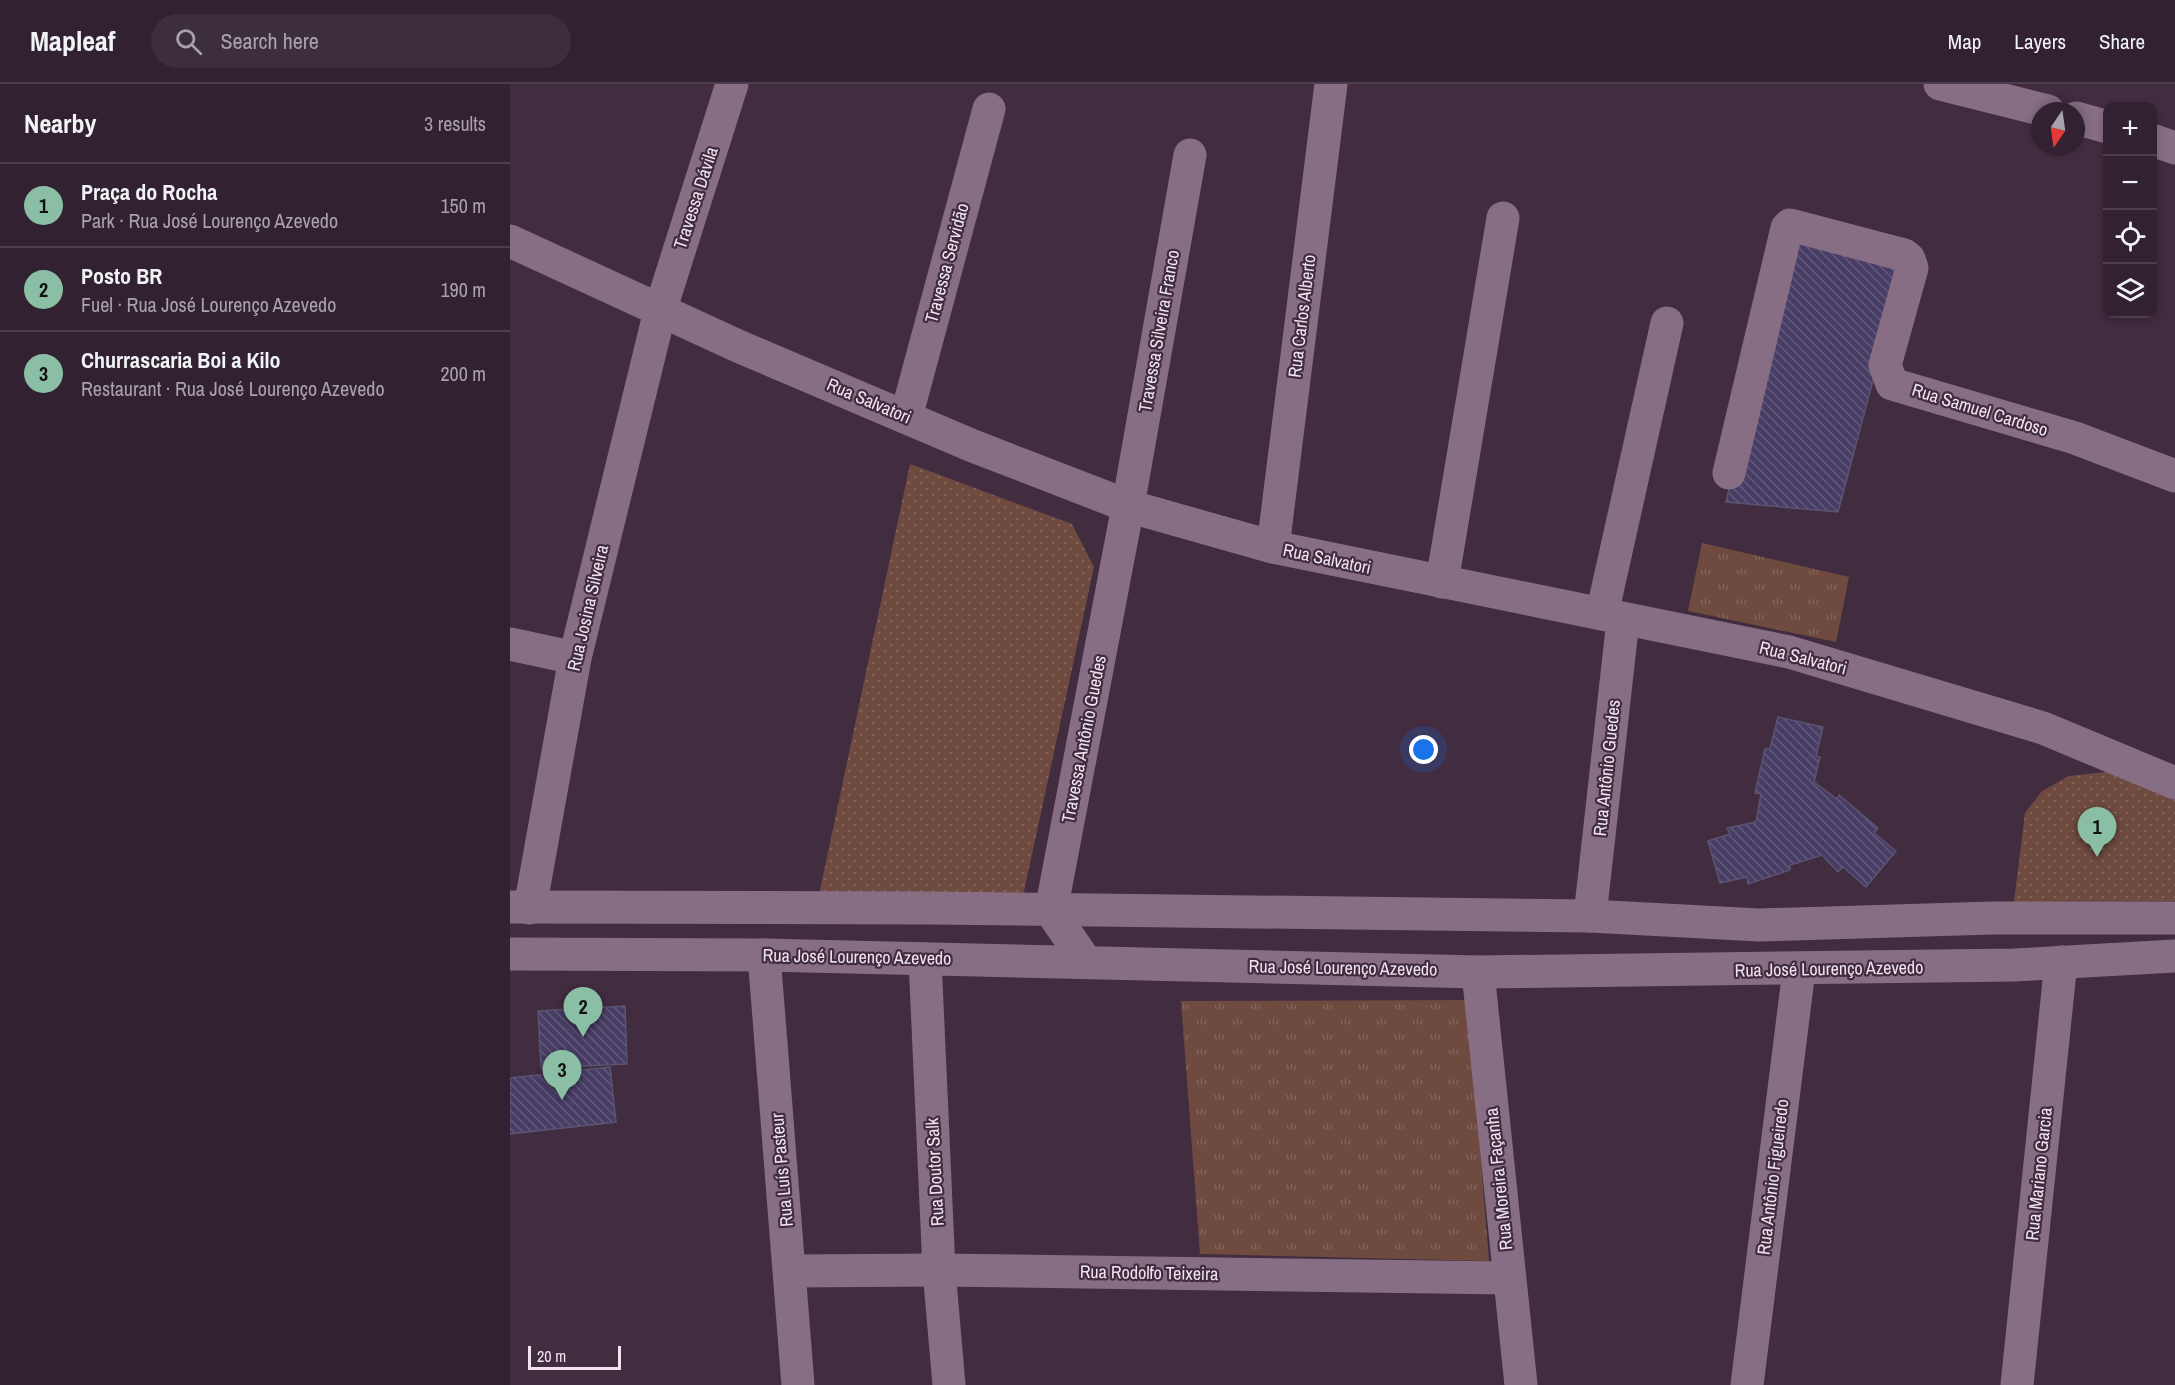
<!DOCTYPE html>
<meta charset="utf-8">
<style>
:root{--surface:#322130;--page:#3d2e3c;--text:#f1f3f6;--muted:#a8a3ab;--line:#4d3e4c;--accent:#8abfa5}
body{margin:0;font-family:"Archivo Narrow",sans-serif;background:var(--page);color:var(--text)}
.controls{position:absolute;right:18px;top:18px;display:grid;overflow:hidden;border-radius:12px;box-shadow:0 3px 9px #0003}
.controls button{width:54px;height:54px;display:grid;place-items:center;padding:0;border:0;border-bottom:2px solid var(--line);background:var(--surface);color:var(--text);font:30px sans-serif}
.compass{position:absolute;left:1521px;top:18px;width:54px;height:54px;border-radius:50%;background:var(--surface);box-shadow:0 3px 9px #0003;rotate:193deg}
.scale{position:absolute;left:18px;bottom:15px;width:93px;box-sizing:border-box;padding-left:6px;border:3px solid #f1e3ef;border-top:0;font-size:16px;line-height:21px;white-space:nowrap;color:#f1e3ef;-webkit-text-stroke:4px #422c40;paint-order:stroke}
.you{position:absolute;left:914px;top:666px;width:21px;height:21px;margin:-15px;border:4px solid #fff;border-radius:50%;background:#1a73e8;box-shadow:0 0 0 9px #1a73e833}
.badge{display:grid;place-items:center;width:39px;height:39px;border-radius:50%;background:var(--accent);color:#111;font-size:20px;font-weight:700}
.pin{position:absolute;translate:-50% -50px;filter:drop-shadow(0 2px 3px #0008)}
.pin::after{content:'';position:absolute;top:32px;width:21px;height:18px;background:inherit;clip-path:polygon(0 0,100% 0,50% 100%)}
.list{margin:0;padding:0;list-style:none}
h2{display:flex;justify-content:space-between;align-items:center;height:78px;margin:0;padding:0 24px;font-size:26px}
h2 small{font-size:20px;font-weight:400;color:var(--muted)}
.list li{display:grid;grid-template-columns:39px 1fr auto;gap:18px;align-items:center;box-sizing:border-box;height:84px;padding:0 24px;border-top:2px solid var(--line)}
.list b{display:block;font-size:22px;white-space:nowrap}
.list p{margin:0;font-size:20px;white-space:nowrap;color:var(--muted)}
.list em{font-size:20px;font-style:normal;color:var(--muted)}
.icon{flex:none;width:33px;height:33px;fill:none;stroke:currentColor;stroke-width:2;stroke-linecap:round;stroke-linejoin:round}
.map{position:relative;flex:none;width:1665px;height:1301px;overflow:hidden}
header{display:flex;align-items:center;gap:36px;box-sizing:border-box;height:84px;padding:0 30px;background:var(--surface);border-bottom:2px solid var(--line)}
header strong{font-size:28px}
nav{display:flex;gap:33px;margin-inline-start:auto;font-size:21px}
.search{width:420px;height:54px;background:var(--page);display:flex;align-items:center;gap:15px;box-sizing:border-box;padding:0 21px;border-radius:33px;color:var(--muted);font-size:22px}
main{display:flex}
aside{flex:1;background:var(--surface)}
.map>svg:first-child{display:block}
</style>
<header>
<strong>Mapleaf</strong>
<div class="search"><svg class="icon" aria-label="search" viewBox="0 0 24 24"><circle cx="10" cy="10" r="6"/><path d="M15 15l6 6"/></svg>Search here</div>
<nav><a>Map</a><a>Layers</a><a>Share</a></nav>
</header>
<main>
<aside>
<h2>Nearby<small>3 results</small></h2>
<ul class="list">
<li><span class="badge">1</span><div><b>Praça do Rocha</b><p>Park · Rua José Lourenço Azevedo</p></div><em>150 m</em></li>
<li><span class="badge">2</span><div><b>Posto BR</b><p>Fuel · Rua José Lourenço Azevedo</p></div><em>190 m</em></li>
<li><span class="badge">3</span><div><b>Churrascaria Boi a Kilo</b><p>Restaurant · Rua José Lourenço Azevedo</p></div><em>200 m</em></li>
</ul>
</aside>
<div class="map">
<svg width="1665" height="1301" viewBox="0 0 1665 1301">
<defs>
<pattern id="grass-tufts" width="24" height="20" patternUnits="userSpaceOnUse" patternTransform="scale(1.5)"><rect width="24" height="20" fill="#6e4a3f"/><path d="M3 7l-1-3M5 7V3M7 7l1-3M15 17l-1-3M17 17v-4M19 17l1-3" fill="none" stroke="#83645b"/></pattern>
<pattern id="park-dots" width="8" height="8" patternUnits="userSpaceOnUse" patternTransform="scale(1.5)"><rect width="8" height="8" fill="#6e4a3f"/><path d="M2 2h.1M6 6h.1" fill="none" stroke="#83645b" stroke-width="1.8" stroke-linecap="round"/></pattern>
<pattern id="building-back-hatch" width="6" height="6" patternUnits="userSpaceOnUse" patternTransform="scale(1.5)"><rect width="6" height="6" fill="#483d65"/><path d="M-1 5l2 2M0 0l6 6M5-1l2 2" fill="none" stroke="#63597b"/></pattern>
</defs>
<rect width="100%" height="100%" fill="#422c40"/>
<g fill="url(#grass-tufts)">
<path d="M 1192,459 L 1339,493 L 1326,558 L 1178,527 Z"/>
<path d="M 958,916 L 979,1177 L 690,1170 L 671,917 Z"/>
</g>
<g fill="url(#park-dots)">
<path d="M 400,380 L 562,440 L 584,483 L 513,812 L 309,811 Z"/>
<path d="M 1604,687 L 1665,714 L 1665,817 L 1504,818 L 1515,729 L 1532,707 L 1559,692 Z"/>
</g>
<g fill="url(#building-back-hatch)" stroke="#5a5470" stroke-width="1.5">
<path d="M 1280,145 L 1394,180 L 1328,428 L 1216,418 Z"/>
<path d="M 1268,633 L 1313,643 L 1306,672 L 1310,673 L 1304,698 L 1327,715 L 1329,711 L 1368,744 L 1364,749 L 1386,767 L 1356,803 L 1333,783 L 1328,788 L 1312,771 L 1280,781 L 1280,786 L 1238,800 L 1237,793 L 1210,799 L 1198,757 L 1220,750 L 1217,744 L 1246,738 L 1251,710 L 1245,709 L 1255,665 L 1260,665 Z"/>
<path d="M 115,922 L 117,980 L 31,984 L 28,927 Z"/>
<path d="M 100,983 L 106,1038 L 0,1050 L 0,994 Z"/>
</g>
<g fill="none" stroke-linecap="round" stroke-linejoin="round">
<g stroke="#876e84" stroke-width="33">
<path d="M 1430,0 L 1538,27"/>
<path d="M 1566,34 L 1598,43"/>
<path d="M 1642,56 L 1665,64"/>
<path d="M 396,333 L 479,25"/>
<path d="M 1219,389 L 1277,144 L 1280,141 L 1394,171 L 1399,175 L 1402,184 L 1375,281 L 1382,300 L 1565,354 L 1665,392"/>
<path d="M 763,463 L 821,0"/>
<path d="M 932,498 L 993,134"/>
<path d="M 1092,530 L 1157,239"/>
<path d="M 0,560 L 65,574"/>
<path d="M 20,824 L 65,574 L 150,227 L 222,0"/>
<path d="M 1080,832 L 1113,536"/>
<path d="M 254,871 L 288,1301"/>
<path d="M 415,875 L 429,1186 L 439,1301"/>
<path d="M 576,878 L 541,827 L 618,422 L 680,71"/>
<path d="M 968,888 L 1011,1301"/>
<path d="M 280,1187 L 429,1186 L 999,1194"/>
<path d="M 1237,1301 L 1289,886"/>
<path d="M 1507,1301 L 1551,878"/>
</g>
<g stroke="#876e84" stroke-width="33">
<path d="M 0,157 L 228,262 L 463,362 L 618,422 L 763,463 L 1279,568 L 1533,644 L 1665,699"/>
<path d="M 0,823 L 420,824 L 1080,832 L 1249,841 L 1482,834 L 1665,834"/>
<path d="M 0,870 L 254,871 L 968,888 L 1505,881 L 1665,872"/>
</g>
</g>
<g text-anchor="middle" stroke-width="4.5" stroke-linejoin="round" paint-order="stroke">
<g font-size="18" fill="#f1e3ef" stroke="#422c40">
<text transform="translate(186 114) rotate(-72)" y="6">Travessa Dávila</text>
<text transform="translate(437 179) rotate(-75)" y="6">Travessa Servidão</text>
<text transform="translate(792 232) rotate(-83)" y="6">Rua Carlos Alberto</text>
<text transform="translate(649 247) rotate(-80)" y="6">Travessa Silveira Franco</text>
<text transform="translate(359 317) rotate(23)" y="6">Rua Salvatori</text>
<text transform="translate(1470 326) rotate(17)" y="6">Rua Samuel Cardoso</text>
<text transform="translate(817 475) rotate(12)" y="6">Rua Salvatori</text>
<text transform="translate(78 524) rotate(-77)" y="6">Rua Josina Silveira</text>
<text transform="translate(1293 574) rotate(14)" y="6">Rua Salvatori</text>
<text transform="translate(574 655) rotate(-79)" y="6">Travessa Antônio Guedes</text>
<text transform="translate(1097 684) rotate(-84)" y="6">Rua Antônio Guedes</text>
<text transform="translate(347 873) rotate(1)" y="6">Rua José Lourenço Azevedo</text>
<text transform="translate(833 884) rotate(1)" y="6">Rua José Lourenço Azevedo</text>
<text transform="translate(1319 885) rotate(-1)" y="6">Rua José Lourenço Azevedo</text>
<text transform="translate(272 1086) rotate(-95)" y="6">Rua Luís Pasteur</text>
<text transform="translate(425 1088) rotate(-93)" y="6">Rua Doutor Salk</text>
<text transform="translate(1529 1090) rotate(-84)" y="6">Rua Mariano Garcia</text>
<text transform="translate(1263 1093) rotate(-83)" y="6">Rua Antônio Figueiredo</text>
<text transform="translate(989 1095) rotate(-96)" y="6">Rua Moreira Façanha</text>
<text transform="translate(639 1189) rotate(1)" y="6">Rua Rodolfo Teixeira</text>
</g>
</g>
</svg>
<div class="controls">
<button>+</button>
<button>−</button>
<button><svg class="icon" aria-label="locate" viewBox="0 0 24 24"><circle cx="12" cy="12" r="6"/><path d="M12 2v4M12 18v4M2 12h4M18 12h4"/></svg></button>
<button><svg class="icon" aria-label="layers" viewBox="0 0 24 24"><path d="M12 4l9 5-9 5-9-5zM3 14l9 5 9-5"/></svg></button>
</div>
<svg class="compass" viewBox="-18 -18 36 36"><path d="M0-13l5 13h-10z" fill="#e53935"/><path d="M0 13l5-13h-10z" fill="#a8a3ab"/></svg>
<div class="scale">20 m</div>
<div class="you"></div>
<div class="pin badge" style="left:1587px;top:773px">1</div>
<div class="pin badge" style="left:73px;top:953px">2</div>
<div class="pin badge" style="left:52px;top:1016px">3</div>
</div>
</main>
